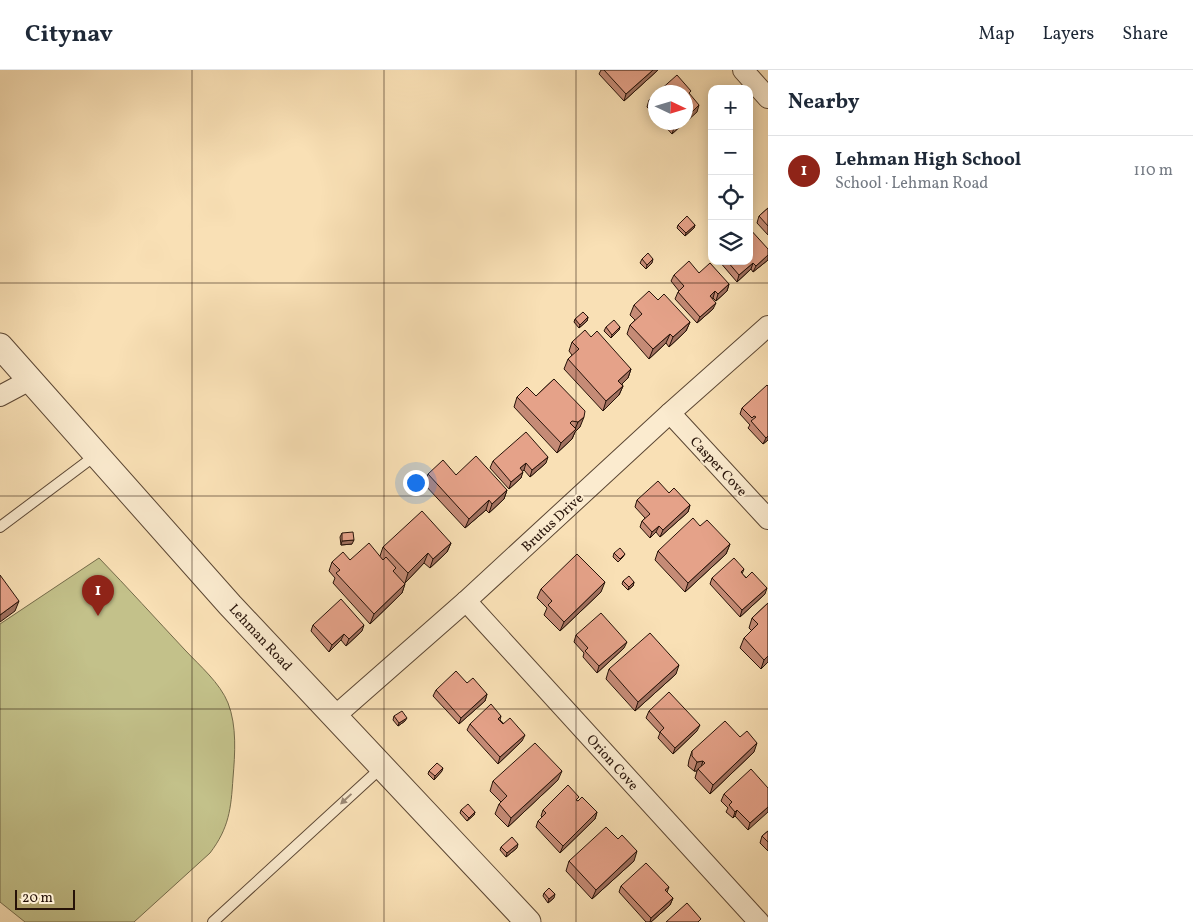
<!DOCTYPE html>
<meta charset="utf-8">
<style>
:root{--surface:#fff;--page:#f2f2f3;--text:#1f2937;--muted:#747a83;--line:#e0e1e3;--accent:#8f2418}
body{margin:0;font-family:Vollkorn,serif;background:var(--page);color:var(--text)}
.controls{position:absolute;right:15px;top:15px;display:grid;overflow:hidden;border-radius:10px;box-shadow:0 2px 12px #0003}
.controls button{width:45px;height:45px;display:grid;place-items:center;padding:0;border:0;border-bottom:1px solid var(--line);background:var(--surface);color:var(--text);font:25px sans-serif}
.compass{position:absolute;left:648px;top:15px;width:45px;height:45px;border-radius:50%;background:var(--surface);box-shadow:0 2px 12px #0003;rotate:94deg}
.scale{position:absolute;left:15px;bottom:12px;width:60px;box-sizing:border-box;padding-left:5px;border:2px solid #261208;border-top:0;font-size:14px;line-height:18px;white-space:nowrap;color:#261208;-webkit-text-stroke:4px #fbebcf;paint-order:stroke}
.you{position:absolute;left:415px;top:412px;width:18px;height:18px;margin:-12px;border:4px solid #fff;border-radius:50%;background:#1a73e8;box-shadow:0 0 0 8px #1a73e833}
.badge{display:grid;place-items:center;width:32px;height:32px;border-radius:50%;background:var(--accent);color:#fff;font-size:16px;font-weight:700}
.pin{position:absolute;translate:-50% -41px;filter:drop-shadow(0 1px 2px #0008)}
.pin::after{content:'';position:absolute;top:26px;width:18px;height:15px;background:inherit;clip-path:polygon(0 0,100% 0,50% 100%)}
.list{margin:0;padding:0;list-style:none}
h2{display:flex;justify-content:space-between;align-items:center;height:65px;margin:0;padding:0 20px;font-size:21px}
h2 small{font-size:16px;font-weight:400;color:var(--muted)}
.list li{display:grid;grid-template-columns:32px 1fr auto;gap:15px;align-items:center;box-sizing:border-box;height:70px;padding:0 20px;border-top:1px solid var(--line)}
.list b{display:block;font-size:19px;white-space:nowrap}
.list p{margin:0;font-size:16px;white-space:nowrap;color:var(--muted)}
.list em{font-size:16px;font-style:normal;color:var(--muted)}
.icon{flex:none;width:28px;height:28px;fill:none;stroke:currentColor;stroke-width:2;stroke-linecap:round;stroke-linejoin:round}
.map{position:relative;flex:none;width:768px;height:852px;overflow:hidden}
header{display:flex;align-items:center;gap:30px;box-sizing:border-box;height:70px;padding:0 25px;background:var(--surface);border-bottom:1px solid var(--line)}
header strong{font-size:24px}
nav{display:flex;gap:28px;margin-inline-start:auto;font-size:18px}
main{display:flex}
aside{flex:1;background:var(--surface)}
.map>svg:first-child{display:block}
</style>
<header>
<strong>Citynav</strong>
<nav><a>Map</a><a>Layers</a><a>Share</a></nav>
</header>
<main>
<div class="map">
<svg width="768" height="852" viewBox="0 0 768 852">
<rect width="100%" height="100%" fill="#f9e0b5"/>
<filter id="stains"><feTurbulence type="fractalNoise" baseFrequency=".004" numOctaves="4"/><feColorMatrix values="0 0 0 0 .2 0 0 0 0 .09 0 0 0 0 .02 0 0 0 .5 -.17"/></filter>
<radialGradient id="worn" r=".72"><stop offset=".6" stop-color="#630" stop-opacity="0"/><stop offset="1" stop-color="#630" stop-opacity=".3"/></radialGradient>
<path fill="#c3c18a" stroke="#746a49" d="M 99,488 C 128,518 156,549 185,580 C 200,596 220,613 228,633 C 237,656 235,684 233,708 C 231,739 229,758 210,783 L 134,852 L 25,852 L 0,832 L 0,554 Z"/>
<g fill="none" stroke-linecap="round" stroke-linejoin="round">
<g stroke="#5b4633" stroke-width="12">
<g id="service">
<path d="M 0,457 L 96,385"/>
<path d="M 213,852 L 382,697"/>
</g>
</g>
<g stroke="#5b4633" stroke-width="22">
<g id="minor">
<path d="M 743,0 L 768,28"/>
<path d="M 0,326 L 30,310"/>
<path d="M 670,343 L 768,449"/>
<path d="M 466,531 L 759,852"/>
<path d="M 335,646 L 466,531 L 670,343 L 768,256"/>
</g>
</g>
<g stroke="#5b4633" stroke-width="27">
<path id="tertiary" d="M 0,276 L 230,535 L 528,852"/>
</g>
<use href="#service" stroke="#fbebcf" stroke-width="10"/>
<use href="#minor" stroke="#fbebcf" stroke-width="20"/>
<use href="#tertiary" stroke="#fbebcf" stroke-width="25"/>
</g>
<g fill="#c58b76" stroke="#261208">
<path d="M 601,0 L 658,0 L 624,31 L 599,4 Z"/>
<path d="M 656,24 L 656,46 L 647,37 L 649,30 Z"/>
<path d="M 661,52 L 685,52 L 672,64 Z"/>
<path d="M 768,138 L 768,165 L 757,153 L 759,146 Z"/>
<path d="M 678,155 L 695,155 L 694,158 L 685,166 L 677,158 Z"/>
<path d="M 711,173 L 712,173 L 712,183 L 709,180 Z"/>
<path d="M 768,179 L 768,190 L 753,202 L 751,199 L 737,212 L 719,191 L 749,191 Z"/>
<path d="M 642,189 L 652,193 L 646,199 L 640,193 Z"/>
<path d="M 699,203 L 729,214 L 727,221 L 716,231 L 713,228 L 712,228 L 713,239 L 697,253 L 675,229 L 678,222 L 679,221 L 671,211 L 674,205 Z"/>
<path d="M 658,230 L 690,252 L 686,261 L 669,277 L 666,273 L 649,289 L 627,264 L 630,255 L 635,250 L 630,245 L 634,235 Z"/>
<path d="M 588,247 L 587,251 L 579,258 L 574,252 L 575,249 Z"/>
<path d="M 606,257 L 620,257 L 619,260 L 611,268 L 604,261 Z"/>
<path d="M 591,267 L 631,299 L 628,308 L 622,314 L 623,316 L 619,325 L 603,341 L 564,299 L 568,289 L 572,285 L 569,281 L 572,272 Z"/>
<path d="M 554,309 L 580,357 L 575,362 L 572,369 L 557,383 L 514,337 L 517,327 L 536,326 Z"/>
<path d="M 768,316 L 768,370 L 763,374 L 748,358 L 750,355 L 740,344 L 742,338 Z"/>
<path d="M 493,391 L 546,393 L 530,407 L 524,400 L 522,401 L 521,408 L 509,419 L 490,398 Z"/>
<path d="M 428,404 L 456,405 L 507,420 L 504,429 L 489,443 L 486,440 L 465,458 L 424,414 Z"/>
<path d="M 669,423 L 690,435 L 688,442 L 660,467 L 656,462 L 650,468 L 640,457 L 642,451 L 645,448 L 635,437 L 637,430 Z"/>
<path d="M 342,463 L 352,474 L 341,475 L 340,467 Z"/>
<path d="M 451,473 L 447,482 L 430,498 L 424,493 L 405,513 L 402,523 L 370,554 L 333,513 L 335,508 L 329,501 L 332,492 L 350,490 L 380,486 L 383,477 Z"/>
<path d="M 730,474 L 726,484 L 685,522 L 655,490 L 658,481 Z"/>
<path d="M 614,483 L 625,484 L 623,487 L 618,492 L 613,487 Z"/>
<path d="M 744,499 L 742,504 L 765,524 L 740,547 L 710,514 L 712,508 Z"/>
<path d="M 623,511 L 634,512 L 633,516 L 628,520 L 622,514 Z"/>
<path d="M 541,519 L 601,522 L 560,561 L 544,545 L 547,538 L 537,528 Z"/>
<path d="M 768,533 L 768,592 L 761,599 L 740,578 L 744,568 L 752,561 L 749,558 L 752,548 Z"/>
<path d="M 313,555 L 362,561 L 346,576 L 341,570 L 329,582 L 311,561 Z"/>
<path d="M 576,565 L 624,578 L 597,603 L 583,587 L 584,583 L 574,572 Z"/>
<path d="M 609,599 L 676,604 L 635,641 L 606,609 Z"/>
<path d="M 467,613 L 487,624 L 485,631 L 459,654 L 433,626 L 436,620 Z"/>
<path d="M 649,641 L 697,661 L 673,684 L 658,668 L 660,663 L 646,648 Z"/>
<path d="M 394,646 L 405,651 L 398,656 L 393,650 Z"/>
<path d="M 501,646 L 500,650 L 522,671 L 498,694 L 467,660 L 470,654 Z"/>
<path d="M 692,681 L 754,682 L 710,724 L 695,708 L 697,701 L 694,701 L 688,696 L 689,690 Z"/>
<path d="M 429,701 L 442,701 L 434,710 L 428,704 Z"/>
<path d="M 558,710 L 508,757 L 495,744 L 499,734 L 501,732 L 490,721 L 493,711 Z"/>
<path d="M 768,718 L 748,760 L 735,746 L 733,748 L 726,742 L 728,738 L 721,731 L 724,724 Z"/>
<path d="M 578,731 L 597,742 L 595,749 L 560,783 L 536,757 L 538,751 L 542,747 L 541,746 L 543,740 Z"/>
<path d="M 461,740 L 475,742 L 474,745 L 467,751 L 460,743 Z"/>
<path d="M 768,761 L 768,781 L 760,773 L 762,766 Z"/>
<path d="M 501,777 L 517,778 L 506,787 L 500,780 Z"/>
<path d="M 569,791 L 634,791 L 592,829 L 566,801 Z"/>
<path d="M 621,816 L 669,817 L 667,822 L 673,828 L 670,835 L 651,852 L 646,852 L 619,822 Z"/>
<path d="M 544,823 L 554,828 L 548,833 L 543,826 Z"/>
</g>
<g fill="#a07160" stroke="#261208">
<path d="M 653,0 L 658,0 L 624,31 L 626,24 Z"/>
<path d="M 699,35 L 697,42 L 686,52 L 686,48 Z"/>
<path d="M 680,52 L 685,52 L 672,64 L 674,58 Z"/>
<path d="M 695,155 L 694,158 L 685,166 L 686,163 Z"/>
<path d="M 768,185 L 768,190 L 753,202 L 756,196 Z"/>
<path d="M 653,189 L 652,193 L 646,199 L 647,195 Z"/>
<path d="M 753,193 L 751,199 L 737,212 L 739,205 Z"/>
<path d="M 729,214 L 727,221 L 716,231 L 718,224 Z"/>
<path d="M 715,221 L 713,228 L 707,232 L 710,226 Z"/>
<path d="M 716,233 L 713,239 L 697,253 L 700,247 Z"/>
<path d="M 588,247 L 587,251 L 579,258 L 580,255 Z"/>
<path d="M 690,252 L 686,261 L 669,277 L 673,267 Z"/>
<path d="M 620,257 L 619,260 L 611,268 L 612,265 Z"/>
<path d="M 670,264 L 666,273 L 649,289 L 653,279 Z"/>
<path d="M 631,299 L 628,308 L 615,321 L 618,311 Z"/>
<path d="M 623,316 L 619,325 L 603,341 L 606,331 Z"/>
<path d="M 584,347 L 580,357 L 575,362 L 572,369 L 557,383 L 561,373 L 575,359 L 578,352 Z"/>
<path d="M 768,366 L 768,370 L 763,374 L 766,368 Z"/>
<path d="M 548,387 L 546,393 L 530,407 L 532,400 Z"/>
<path d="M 526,393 L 524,400 L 518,405 L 520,398 Z"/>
<path d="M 523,402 L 521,408 L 509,419 L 511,412 Z"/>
<path d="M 507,420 L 504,429 L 489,443 L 492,434 Z"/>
<path d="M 489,430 L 486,440 L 465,458 L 469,449 Z"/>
<path d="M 690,435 L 688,442 L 660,467 L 663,460 Z"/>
<path d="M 659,456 L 656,462 L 650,468 L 652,462 Z"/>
<path d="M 354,470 L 352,474 L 341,475 L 342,471 Z"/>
<path d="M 451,473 L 447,482 L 430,498 L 433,489 Z"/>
<path d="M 730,474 L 726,484 L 685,522 L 688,513 Z"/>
<path d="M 428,483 L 424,493 L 405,513 L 408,503 Z"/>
<path d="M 605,512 L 601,522 L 560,561 L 564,552 Z"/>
<path d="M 634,512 L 633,516 L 628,520 L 629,517 Z"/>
<path d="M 405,514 L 402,523 L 370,554 L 374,544 Z"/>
<path d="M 767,518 L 765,524 L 740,547 L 742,540 Z"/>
<path d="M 19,531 L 15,541 L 0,552 L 0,545 Z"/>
<path d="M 364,555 L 362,561 L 346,576 L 349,569 Z"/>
<path d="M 344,564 L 341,570 L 329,582 L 332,575 Z"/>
<path d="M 627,572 L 624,578 L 597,603 L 599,596 Z"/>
<path d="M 768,586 L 768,592 L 761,599 L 764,590 Z"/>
<path d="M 679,595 L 676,604 L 635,641 L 638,632 Z"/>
<path d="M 487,624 L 485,631 L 459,654 L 461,648 Z"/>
<path d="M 407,648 L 405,651 L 398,656 L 399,653 Z"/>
<path d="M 700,655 L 697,661 L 673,684 L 675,678 Z"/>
<path d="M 525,665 L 522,671 L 498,694 L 500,687 Z"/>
<path d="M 757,673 L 754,682 L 710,724 L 713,715 Z"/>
<path d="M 703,691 L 700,700 L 698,699 L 697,701 L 694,701 L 697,692 Z"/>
<path d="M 443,698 L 442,701 L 434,710 L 435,706 Z"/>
<path d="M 562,701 L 558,710 L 508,757 L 511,748 Z"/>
<path d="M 768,737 L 768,742 L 748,760 L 750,753 Z"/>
<path d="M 737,740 L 735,746 L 733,748 L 735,742 Z"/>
<path d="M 475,742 L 474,745 L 467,751 L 469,748 Z"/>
<path d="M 597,742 L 595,749 L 560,783 L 563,776 Z"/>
<path d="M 518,774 L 517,778 L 506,787 L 507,783 Z"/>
<path d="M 637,781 L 634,791 L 592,829 L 596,820 Z"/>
<path d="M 555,824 L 554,828 L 548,833 L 549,829 Z"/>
<path d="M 673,828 L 670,835 L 651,852 L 650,852 L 651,848 Z"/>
</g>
<g fill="#e5a289" stroke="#261208">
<path d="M 604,0 L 653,0 L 626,24 Z"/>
<path d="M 677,5 L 691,21 L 689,23 L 699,35 L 686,48 L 686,22 L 658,22 Z"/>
<path d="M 656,24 L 656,37 L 649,30 Z"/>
<path d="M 669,52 L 680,52 L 674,58 Z"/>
<path d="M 768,138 L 768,156 L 759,146 Z"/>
<path d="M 687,146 L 695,155 L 686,163 L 678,155 Z"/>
<path d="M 749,158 L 768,179 L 768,185 L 756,196 L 753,193 L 739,205 L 727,191 L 749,191 Z"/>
<path d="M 648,183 L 653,189 L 647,195 L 642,189 Z"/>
<path d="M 689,191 L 699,203 L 710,193 L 729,214 L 718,224 L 715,221 L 710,226 L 716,233 L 700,247 L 678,222 L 684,216 L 674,205 Z"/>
<path d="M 649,221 L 658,230 L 664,224 L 690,252 L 673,267 L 670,264 L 653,279 L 630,255 L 642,244 L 634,235 Z"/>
<path d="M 583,242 L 588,247 L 580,255 L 575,249 Z"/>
<path d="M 614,250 L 620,257 L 612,265 L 606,257 Z"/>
<path d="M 585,260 L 591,267 L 597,261 L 631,299 L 618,311 L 623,316 L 606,331 L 568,289 L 579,279 L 572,272 Z"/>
<path d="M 554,309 L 585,341 L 584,347 L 578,352 L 572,351 L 570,353 L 576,359 L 561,373 L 517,327 L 527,317 L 536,326 Z"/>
<path d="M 767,315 L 768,316 L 768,366 L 766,368 L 751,351 L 756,347 L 754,346 L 752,348 L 742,338 Z"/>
<path d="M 526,362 L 548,387 L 532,400 L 526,393 L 520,398 L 523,402 L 511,412 L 493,391 Z"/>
<path d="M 476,386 L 507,420 L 492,434 L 489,430 L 469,449 L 428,404 L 443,390 L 456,405 Z"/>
<path d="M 658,411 L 669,423 L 674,418 L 690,435 L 663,460 L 659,456 L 652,462 L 642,451 L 650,444 L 637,430 Z"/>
<path d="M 422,441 L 451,473 L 433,489 L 428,483 L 408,503 L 383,477 Z"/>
<path d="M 693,448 L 700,456 L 707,450 L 730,474 L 688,513 L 658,481 Z"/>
<path d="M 353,462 L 354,470 L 342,471 L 342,463 Z"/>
<path d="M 369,473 L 383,490 L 386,487 L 396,498 L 393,501 L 405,514 L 374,544 L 336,503 L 340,500 L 332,492 L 343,482 L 350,490 Z"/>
<path d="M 620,478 L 625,484 L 620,489 L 614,483 Z"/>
<path d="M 577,484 L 605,512 L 564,552 L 548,535 L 552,531 L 541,519 Z"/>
<path d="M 734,488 L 744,499 L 741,502 L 746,508 L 752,502 L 767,518 L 742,540 L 712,508 Z"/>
<path d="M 0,505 L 19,531 L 0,545 Z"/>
<path d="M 629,506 L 634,512 L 629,517 L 623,511 Z"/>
<path d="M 341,529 L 364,555 L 349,569 L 344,564 L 332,575 L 313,555 Z"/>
<path d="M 768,533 L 768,586 L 764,590 L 744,568 L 758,554 L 752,548 Z"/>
<path d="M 601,543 L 627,572 L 599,596 L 585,581 L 588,578 L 576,565 Z"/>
<path d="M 650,563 L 679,595 L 638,632 L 609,599 Z"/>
<path d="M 456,601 L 467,613 L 473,608 L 487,624 L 461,648 L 436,620 Z"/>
<path d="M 669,622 L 700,655 L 675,678 L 660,662 L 664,658 L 649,641 Z"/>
<path d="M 491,634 L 501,646 L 498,649 L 503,654 L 510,648 L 525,665 L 500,687 L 470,654 Z"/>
<path d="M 402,641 L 407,648 L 399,653 L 394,646 Z"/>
<path d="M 725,651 L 740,667 L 747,661 L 757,673 L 713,715 L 698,699 L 705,693 L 703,691 L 697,692 L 692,686 L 692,681 Z"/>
<path d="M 535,673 L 562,701 L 511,748 L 499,734 L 507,726 L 493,711 Z"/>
<path d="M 437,693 L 443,698 L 435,706 L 429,701 Z"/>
<path d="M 751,699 L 768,718 L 768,737 L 750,753 L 737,740 L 735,742 L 729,735 L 732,732 L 724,724 Z"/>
<path d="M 568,715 L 579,727 L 576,730 L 578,731 L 582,727 L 597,742 L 563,776 L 538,751 L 546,743 L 543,740 Z"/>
<path d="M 468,734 L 475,742 L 469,748 L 461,740 Z"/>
<path d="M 606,757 L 618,769 L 622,765 L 637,781 L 596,820 L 569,791 Z"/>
<path d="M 768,761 L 768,772 L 762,766 Z"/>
<path d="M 512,767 L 518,774 L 507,783 L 501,777 Z"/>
<path d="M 646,793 L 669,817 L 665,820 L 673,828 L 651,848 L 621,816 Z"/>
<path d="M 549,818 L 555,824 L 549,829 L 544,823 Z"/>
<path d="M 687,833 L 701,849 L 698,852 L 666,852 Z"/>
</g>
<defs><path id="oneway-solid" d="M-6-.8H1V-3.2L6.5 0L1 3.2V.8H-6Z" transform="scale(1.25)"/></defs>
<use fill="#9b8975" href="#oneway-solid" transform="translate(346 729) rotate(137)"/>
<path fill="none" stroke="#261208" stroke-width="1" stroke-opacity="0.55" d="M 192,0 L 192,852M 384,0 L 384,852M 576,0 L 576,852M 0,213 L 768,213M 0,426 L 768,426M 0,639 L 768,639"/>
<g text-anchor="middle" stroke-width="4.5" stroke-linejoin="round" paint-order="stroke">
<g font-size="14" fill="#261208" stroke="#fbebcf">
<text transform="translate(719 396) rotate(47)" y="5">Casper Cove</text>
<text transform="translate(552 452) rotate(-43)" y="5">Brutus Drive</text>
<text transform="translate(261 567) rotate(47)" y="5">Lehman Road</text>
<text transform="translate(613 692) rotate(48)" y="5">Orion Cove</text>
</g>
</g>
<rect width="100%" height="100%" filter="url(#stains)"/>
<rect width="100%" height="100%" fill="url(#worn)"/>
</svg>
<div class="controls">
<button>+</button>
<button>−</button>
<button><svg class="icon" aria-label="locate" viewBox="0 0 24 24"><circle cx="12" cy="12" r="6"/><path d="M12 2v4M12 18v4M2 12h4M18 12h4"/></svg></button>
<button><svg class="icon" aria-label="layers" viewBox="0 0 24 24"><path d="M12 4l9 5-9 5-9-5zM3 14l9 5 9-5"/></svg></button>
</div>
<svg class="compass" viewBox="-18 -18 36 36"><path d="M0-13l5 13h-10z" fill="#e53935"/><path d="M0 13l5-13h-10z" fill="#747a83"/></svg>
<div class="scale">20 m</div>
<div class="you"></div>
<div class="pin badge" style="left:98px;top:546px">1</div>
</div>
<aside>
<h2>Nearby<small></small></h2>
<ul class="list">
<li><span class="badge">1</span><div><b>Lehman High School</b><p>School · Lehman Road</p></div><em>110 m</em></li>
</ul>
</aside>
</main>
